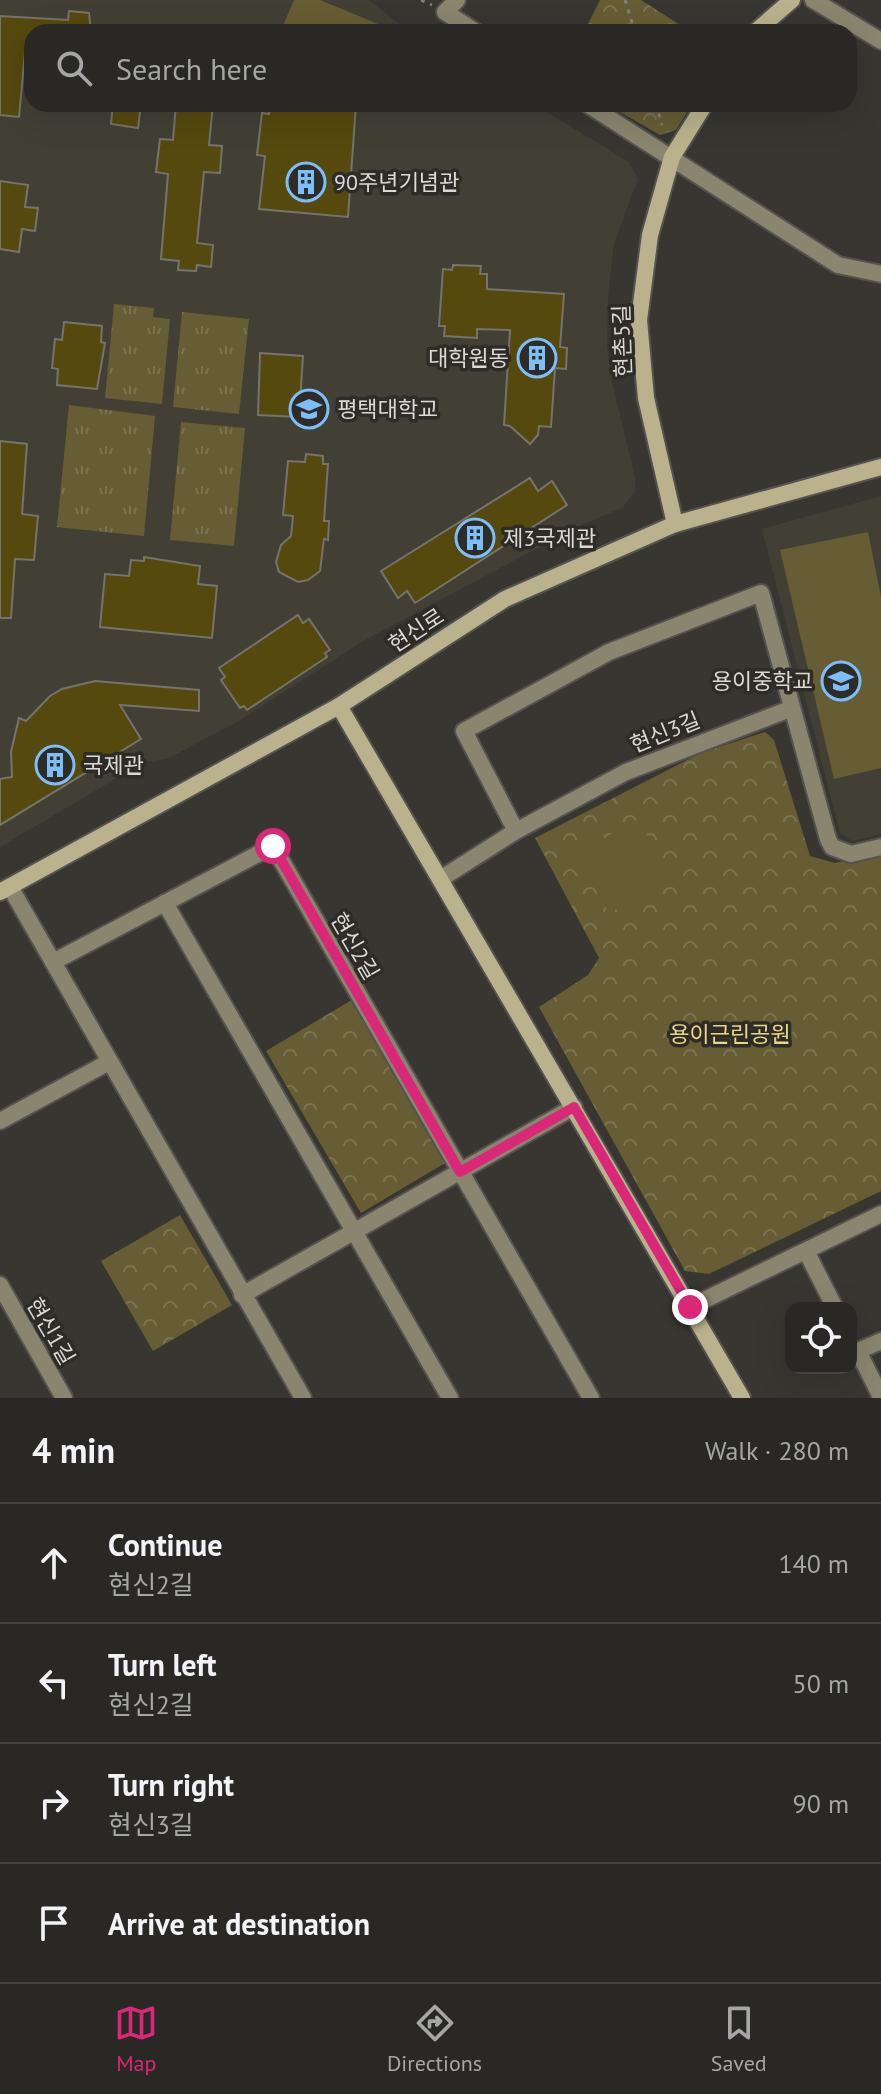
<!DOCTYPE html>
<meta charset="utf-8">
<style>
:root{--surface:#292825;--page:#353432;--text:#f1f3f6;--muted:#a5a6a7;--line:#454442;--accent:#db2777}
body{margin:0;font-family:"PT Sans","Noto Sans KR",sans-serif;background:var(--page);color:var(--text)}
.controls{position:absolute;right:24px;bottom:24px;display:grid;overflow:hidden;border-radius:16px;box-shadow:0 8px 32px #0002}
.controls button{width:72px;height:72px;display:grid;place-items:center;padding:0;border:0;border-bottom:2px solid var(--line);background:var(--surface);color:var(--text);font:40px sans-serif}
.stop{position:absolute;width:24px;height:24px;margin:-18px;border:6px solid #db2777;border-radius:50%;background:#fff}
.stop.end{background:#db2777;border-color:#fff;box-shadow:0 2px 8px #0008}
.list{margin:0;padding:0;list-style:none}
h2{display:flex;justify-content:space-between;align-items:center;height:104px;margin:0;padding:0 32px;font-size:34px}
h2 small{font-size:26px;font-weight:400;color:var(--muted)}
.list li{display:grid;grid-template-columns:52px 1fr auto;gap:24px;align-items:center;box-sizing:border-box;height:120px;padding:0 32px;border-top:2px solid var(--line)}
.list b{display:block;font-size:30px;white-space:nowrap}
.list p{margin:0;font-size:26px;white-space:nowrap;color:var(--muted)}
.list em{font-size:26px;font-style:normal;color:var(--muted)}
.icon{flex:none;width:44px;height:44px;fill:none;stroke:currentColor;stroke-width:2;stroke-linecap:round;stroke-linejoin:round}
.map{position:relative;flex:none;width:881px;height:1398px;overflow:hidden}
.search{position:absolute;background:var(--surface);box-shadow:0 8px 32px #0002;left:24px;right:24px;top:24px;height:88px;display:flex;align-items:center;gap:20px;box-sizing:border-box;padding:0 28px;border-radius:24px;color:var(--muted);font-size:30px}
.sheet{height:584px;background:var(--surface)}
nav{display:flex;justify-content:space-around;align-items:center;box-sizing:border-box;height:112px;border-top:2px solid var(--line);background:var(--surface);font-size:22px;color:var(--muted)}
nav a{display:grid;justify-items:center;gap:4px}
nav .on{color:var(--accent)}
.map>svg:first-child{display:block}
</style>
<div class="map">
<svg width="881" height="1398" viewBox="0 0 881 1398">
<defs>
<pattern id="grass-tufts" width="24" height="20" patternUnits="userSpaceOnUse" patternTransform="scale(2)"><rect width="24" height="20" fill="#665d34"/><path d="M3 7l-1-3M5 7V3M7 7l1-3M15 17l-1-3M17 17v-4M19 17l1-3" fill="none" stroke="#7b7451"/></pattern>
<pattern id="park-crowns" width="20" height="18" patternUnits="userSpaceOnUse" patternTransform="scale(2)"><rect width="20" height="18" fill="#665d34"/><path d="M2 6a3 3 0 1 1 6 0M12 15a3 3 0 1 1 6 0" fill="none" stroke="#7b7451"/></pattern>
</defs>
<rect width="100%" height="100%" fill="#373631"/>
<g fill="#424035">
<path d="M 0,0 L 369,0 L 409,32 L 32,32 L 32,104 L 533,104 L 629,162 L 638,179 L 614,243 L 608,296 L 607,346 L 612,382 L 635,477 L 635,491 L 622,508 L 581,525 L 363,641 L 237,722 L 167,759 L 144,762 L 0,847 Z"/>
<path d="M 881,496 L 881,834 L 852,841 L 840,833 L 762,529 Z"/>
</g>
<g fill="url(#grass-tufts)">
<path d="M 114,304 L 154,308 L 153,317 L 170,319 L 162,404 L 105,398 Z"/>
<path d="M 182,312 L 249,319 L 239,414 L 173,407 Z"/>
<path d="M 69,405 L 155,416 L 144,536 L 57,527 Z"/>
<path d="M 181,422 L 245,428 L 234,546 L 170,540 Z"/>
</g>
<g fill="url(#park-crowns)">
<path d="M 600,0 L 641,0 L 691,32 L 584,32 Z"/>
<path d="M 606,104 L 692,104 L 676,130 L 660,135 Z"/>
<path d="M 765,732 L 774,740 L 810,856 L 835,863 L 881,853 L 881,1191 L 709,1274 L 685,1271 L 539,1007 L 588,975 L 599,958 L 535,838 L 701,753 Z"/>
<path d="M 355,998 L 450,1160 L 361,1213 L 266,1051 Z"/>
<path d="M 180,1215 L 232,1305 L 153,1351 L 101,1261 Z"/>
</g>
<g fill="#665d34">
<path d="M 294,0 L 320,0 L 378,24 L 375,32 L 292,32 L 282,28 Z"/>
<path d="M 868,532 L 881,597 L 881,768 L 834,779 L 780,550 Z"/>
<path d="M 638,819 L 671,878 L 609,913 L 576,854 Z"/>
</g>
<g fill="#55490d" stroke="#74736d" stroke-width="2">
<path d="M 69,11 L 89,13 L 91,32 L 32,32 L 32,42 L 26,42 L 19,117 L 0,115 L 0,16 L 68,20 Z"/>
<path d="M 113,104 L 141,104 L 138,128 L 111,124 Z"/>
<path d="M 176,104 L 213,104 L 209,145 L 222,146 L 220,173 L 204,172 L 197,243 L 213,245 L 211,267 L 197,265 L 196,271 L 178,270 L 179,261 L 161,259 L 168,174 L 156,172 L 160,139 L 173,140 Z"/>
<path d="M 270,104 L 356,104 L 348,217 L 259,209 L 265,156 L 257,155 L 262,113 L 269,114 Z"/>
<path d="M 0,181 L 28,185 L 25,207 L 38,208 L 35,231 L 22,229 L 19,252 L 0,249 Z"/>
<path d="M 453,265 L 481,266 L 480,274 L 487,274 L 487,289 L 564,294 L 560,347 L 567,348 L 566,369 L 555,368 L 551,427 L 539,426 L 538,435 L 530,444 L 510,426 L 504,425 L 510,330 L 477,329 L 477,338 L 444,336 L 445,326 L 439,326 L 443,269 L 452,270 Z"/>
<path d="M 64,322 L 102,326 L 101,342 L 105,343 L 97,389 L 57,385 L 58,369 L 52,368 L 55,339 L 62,340 Z"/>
<path d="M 260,353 L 303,356 L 299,417 L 258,415 Z"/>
<path d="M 0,441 L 27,444 L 22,514 L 38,516 L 34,560 L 15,559 L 11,618 L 0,618 Z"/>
<path d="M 306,454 L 323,456 L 323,464 L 328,464 L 324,521 L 329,521 L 328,540 L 324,539 L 320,571 L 308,580 L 298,582 L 279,572 L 276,562 L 281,545 L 291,536 L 293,516 L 283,515 L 288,461 L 305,462 Z"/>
<path d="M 530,478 L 538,491 L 552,481 L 567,505 L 415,603 L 407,591 L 398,598 L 381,571 Z"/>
<path d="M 144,557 L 200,566 L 198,584 L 217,586 L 212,638 L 100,627 L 105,574 L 129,576 L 131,560 L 144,561 Z"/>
<path d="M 298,615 L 303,623 L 309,619 L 330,650 L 325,653 L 327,657 L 247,710 L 244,706 L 240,708 L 221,680 L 225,677 L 219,668 Z"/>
<path d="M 95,681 L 199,690 L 199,711 L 120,705 L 141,739 L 0,825 L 0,779 L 12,777 L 11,752 L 19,718 L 26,721 L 50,696 L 62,689 Z"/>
</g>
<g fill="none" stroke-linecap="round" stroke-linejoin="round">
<g stroke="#54534f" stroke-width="20">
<g id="street">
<path d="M 457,0 L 445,12 L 476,32"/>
<path d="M 813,0 L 881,41"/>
<path d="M 587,104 L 838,265 L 881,274"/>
<path d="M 516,831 L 464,731 L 609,652 L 761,593 L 828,839 L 832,847 L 851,854 L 881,847"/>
<path d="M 442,878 L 516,831 L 626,772 L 790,709"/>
<path d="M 10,887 L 303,1398"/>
<path d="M 165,903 L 450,1398"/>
<path d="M 53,962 L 273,846 L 591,1398"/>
<path d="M 0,1121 L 109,1062"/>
<path d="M 806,1251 L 835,1308"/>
<path d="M 0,1285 L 64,1398"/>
<path d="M 242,1295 L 574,1107"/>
<path d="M 690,1307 L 881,1214"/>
<path d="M 881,1341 L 858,1351 L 881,1397"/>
</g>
</g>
<g stroke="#54534f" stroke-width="20">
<g id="secondary">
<path d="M 755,32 L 792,0"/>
<path d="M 675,524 L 646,398 L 639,320 L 650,235 L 672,157 L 705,104"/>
<path d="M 339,706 L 742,1398"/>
<path d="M 0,892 L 339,706 L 505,599 L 675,524 L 881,467"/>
</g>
</g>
<g stroke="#81807c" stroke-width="3" stroke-dasharray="4 6" stroke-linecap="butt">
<path d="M 421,0 L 432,5"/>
<path d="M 625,0 L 635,32"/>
<path d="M 656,104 L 662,125"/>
</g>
<use href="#street" stroke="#8a856e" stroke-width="16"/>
<use href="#secondary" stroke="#bab28c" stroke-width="16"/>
</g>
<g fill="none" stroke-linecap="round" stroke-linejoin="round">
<path stroke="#db2777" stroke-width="10" d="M 273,846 L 460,1172 L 574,1107 L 690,1307"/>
</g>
<defs>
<g id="building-ring" transform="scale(2)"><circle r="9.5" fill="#2d2c27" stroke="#7dbef9" stroke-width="1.5"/><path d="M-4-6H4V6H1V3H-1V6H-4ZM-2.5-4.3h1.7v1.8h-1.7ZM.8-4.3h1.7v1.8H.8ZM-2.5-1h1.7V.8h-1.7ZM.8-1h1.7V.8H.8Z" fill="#7dbef9"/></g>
<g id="university-ring" transform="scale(2)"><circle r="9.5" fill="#2d2c27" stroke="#7dbef9" stroke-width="1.5"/><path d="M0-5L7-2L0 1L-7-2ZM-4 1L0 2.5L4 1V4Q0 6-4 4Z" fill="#7dbef9"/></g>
<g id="school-ring" transform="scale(2)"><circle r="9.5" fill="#2d2c27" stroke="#7dbef9" stroke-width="1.5"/><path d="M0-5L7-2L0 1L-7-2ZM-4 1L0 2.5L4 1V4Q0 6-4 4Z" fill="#7dbef9"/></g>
</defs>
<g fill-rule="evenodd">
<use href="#building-ring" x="306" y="182"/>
<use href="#building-ring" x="537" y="358"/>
<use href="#university-ring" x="309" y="409"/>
<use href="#building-ring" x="475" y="538"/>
<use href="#school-ring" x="841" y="681"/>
<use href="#building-ring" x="55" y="765"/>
</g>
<g text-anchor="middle" stroke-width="7" stroke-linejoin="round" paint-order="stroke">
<g font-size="22" fill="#dad9d6" stroke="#2d2c27" text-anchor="start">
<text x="334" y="190">90주년기념관</text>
<text x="509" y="366" text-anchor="end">대학원동</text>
<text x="337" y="417">평택대학교</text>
<text x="503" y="546">제3국제관</text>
<text x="813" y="689" text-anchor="end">용이중학교</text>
<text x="83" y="773">국제관</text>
</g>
<g font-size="22" fill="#dad9d6" stroke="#2d2c27">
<text transform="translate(622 341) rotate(-92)" y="8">현촌5길</text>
<text transform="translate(416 630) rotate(-33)" y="8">현신로</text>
<text transform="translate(665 732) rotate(-22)" y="8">현신3길</text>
<text transform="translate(355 946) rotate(60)" y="8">현신2길</text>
<text transform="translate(51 1331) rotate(60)" y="8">현신1길</text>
</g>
<g font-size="22" fill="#ead783" stroke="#2d2c27">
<text x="730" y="1042">용이근린공원</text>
</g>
</g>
</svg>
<div class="controls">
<button><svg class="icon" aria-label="locate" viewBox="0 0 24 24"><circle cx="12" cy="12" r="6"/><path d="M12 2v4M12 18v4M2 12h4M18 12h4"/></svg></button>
</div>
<div class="stop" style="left:273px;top:846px"></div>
<div class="stop end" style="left:690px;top:1307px"></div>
<div class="search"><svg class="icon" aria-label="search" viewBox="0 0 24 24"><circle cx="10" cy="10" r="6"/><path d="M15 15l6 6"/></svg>Search here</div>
</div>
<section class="sheet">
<h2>4 min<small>Walk · 280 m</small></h2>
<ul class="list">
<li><svg class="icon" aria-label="ahead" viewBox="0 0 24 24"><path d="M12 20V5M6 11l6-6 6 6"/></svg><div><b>Continue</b><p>현신2길</p></div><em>140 m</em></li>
<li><svg class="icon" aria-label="left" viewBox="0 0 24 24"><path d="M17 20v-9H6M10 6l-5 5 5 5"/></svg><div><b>Turn left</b><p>현신2길</p></div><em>50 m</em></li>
<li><svg class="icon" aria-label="right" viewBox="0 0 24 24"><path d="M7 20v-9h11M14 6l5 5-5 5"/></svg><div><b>Turn right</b><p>현신3길</p></div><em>90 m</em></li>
<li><svg class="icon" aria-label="arrive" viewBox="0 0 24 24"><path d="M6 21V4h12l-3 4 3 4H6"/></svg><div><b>Arrive at destination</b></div></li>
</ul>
</section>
<nav>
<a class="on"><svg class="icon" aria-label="map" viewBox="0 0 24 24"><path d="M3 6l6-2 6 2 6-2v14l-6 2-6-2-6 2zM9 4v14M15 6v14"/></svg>Map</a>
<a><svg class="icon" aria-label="directions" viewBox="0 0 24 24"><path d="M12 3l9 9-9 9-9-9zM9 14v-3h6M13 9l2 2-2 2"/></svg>Directions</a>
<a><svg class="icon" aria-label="saved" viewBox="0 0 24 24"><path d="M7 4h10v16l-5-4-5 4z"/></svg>Saved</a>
</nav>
